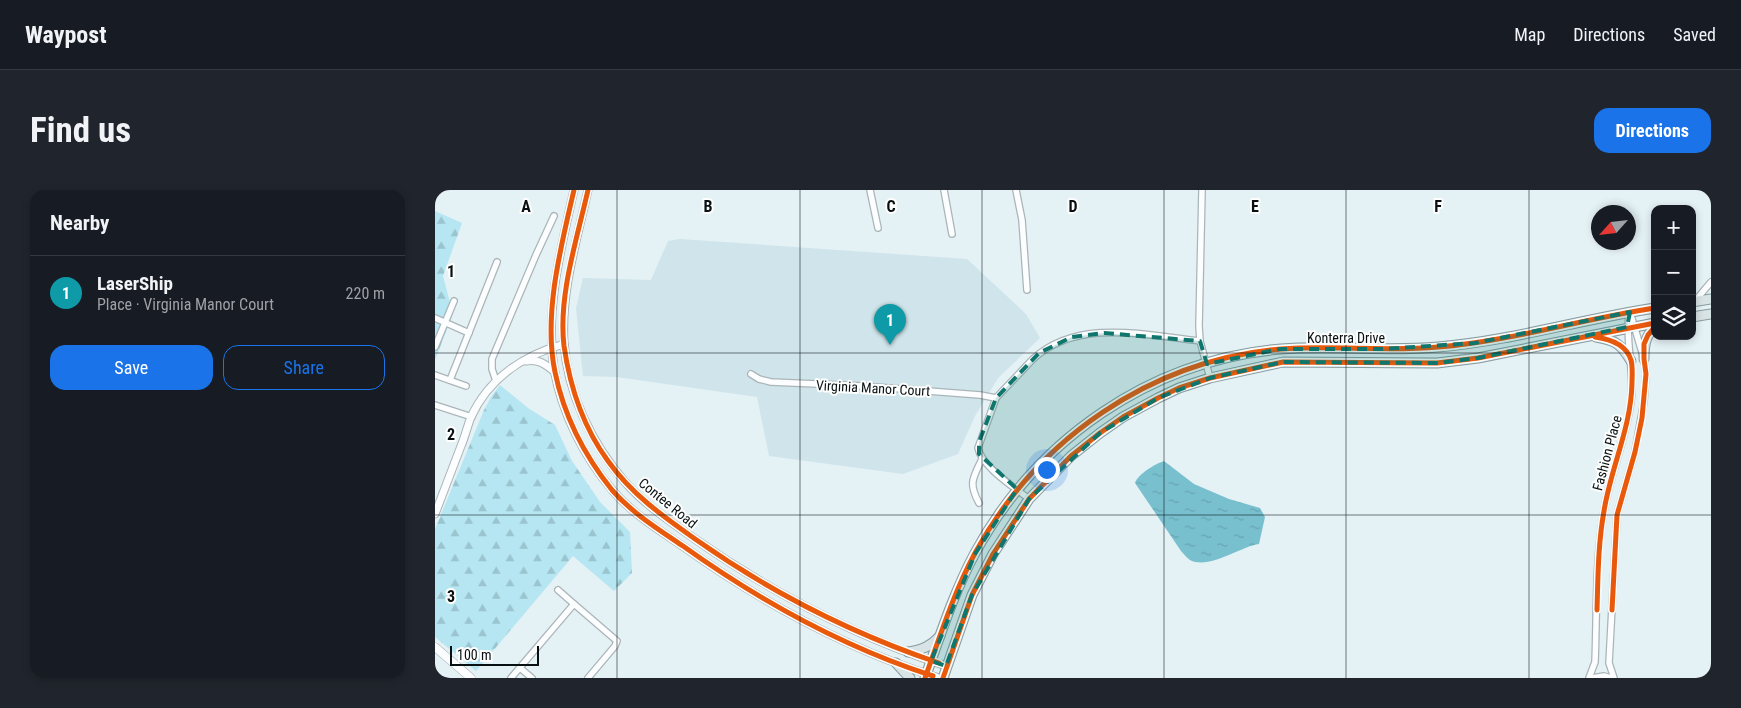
<!DOCTYPE html>
<meta charset="utf-8">
<style>
:root{--surface:#171b24;--page:#20242c;--text:#f1f3f6;--muted:#9ea1a6;--line:#363941;--accent:#1a73e8}
body{margin:0;font-family:"Roboto Condensed",sans-serif;background:var(--page);color:var(--text)}
.controls{position:absolute;right:15px;top:15px;display:grid;overflow:hidden;border-radius:10px;box-shadow:0 2px 8px #0003}
.controls button{width:45px;height:45px;display:grid;place-items:center;padding:0;border:0;border-bottom:1px solid var(--line);background:var(--surface);color:var(--text);font:25px sans-serif}
.compass{position:absolute;left:1156px;top:15px;width:45px;height:45px;border-radius:50%;background:var(--surface);box-shadow:0 2px 8px #0003;rotate:243deg}
.scale{position:absolute;left:15px;bottom:12px;width:89px;box-sizing:border-box;padding-left:5px;border:2px solid #081012;border-top:0;font-size:14px;line-height:18px;white-space:nowrap;color:#081012;-webkit-text-stroke:4px #fdfefd;paint-order:stroke}
.you{position:absolute;left:611px;top:279px;width:18px;height:18px;margin:-12px;border:4px solid #fff;border-radius:50%;background:#1a73e8;box-shadow:0 0 0 8px #1a73e833}
.badge{display:grid;place-items:center;width:32px;height:32px;border-radius:50%;background:var(--accent);color:#fff;font-size:16px;font-weight:700}
.pin{position:absolute;translate:-50% -41px;filter:drop-shadow(0 1px 2px #0008)}
.pin::after{content:'';position:absolute;top:26px;width:18px;height:15px;background:inherit;clip-path:polygon(0 0,100% 0,50% 100%)}
.list{margin:0;padding:0;list-style:none}
h2{display:flex;justify-content:space-between;align-items:center;height:65px;margin:0;padding:0 20px;font-size:21px}
h2 small{font-size:16px;font-weight:400;color:var(--muted)}
.list li{display:grid;grid-template-columns:32px 1fr auto;gap:15px;align-items:center;box-sizing:border-box;height:75px;padding:0 20px;border-top:1px solid var(--line)}
.list b{display:block;font-size:19px;white-space:nowrap}
.list p{margin:0;font-size:16px;white-space:nowrap;color:var(--muted)}
.list em{font-size:16px;font-style:normal;color:var(--muted)}
.actions{display:flex;gap:10px;padding:15px 20px}
.actions a{flex:1;padding:11px 0;border:1px solid var(--accent);border-radius:15px;text-align:center;font-size:18px;color:var(--accent)}
.actions .main{background:var(--accent);color:#fff}
.icon{flex:none;width:28px;height:28px;fill:none;stroke:currentColor;stroke-width:2;stroke-linecap:round;stroke-linejoin:round}
.map{position:relative;flex:none;width:1276px;height:488px;overflow:hidden;border-radius:15px}
header{display:flex;align-items:center;gap:30px;box-sizing:border-box;height:70px;padding:0 25px;background:var(--surface);border-bottom:1px solid var(--line)}
header strong{font-size:24px}
nav{display:flex;gap:28px;margin-inline-start:auto;font-size:18px}
.intro{display:flex;align-items:center;justify-content:space-between;box-sizing:border-box;height:120px;padding:0 30px}
h1{margin:0;font-size:35px}
.button{padding:12px 22px;border-radius:15px;background:var(--accent);color:#fff;font-size:18px;font-weight:700}
main{display:flex;gap:30px;padding:0 30px}
aside{flex:1;background:var(--surface);border-radius:15px;box-shadow:0 2px 8px #0003}
.map>svg:first-child{display:block}
</style>
<header>
<strong>Waypost</strong>
<nav><a>Map</a><a>Directions</a><a>Saved</a></nav>
</header>
<div class="intro"><h1>Find us</h1><a class="button">Directions</a></div>
<main>
<aside>
<h2>Nearby<small></small></h2>
<ul class="list">
<li><span class="badge" style="background:#0f9aa8">1</span><div><b>LaserShip</b><p>Place · Virginia Manor Court</p></div><em>220 m</em></li>
</ul>
<div class="actions"><a class="main">Save</a><a>Share</a></div>
</aside>
<div class="map">
<svg width="1276" height="488" viewBox="0 0 1276 488">
<defs>
<pattern id="forest-firs" width="22" height="20" patternUnits="userSpaceOnUse" patternTransform="scale(1.25)"><rect width="22" height="20" fill="#b5e6f2"/><path d="M5 1l3.5 6h-7zM16 11l3.5 6h-7z" fill="#9ac4ce"/></pattern>
<pattern id="water-ripples" width="26" height="14" patternUnits="userSpaceOnUse" patternTransform="scale(1.25)"><rect width="26" height="14" fill="#79c0cf"/><path d="M2 4q2-2 4 0t4 0M15 11q2-2 4 0t4 0" fill="none" stroke="#67a4b1"/></pattern>
</defs>
<rect width="100%" height="100%" fill="#e4f1f5"/>
<path fill="#cfe5eb" d="M 245,49 L 532,69 L 591,124 L 605,148 L 563,188 L 540,226 L 523,264 L 468,284 L 334,266 L 322,207 L 182,187 L 148,186 L 141,118 L 148,88 L 216,90 L 233,51 Z"/>
<g fill="url(#forest-firs)">
<path d="M 0,21 L 27,33 L 8,86 L 18,124 L 0,170 Z"/>
<path d="M 65,195 L 93,218 L 120,235 L 137,271 L 165,312 L 195,342 L 197,383 L 179,401 L 138,366 L 41,481 L 0,447 L 0,339 L 49,220 L 56,207 Z"/>
</g>
<path fill="url(#water-ripples)" d="M 729,271 L 759,294 L 794,309 L 825,318 L 830,327 L 824,354 C 804,357 774,380 755,370 C 752,368 749,364 746,361 L 700,293 C 703,284 720,274 729,271 Z"/>
<g fill="none" stroke-linecap="round" stroke-linejoin="round">
<g stroke="#abb5b8" stroke-width="8">
<g id="minor">
<path d="M 435,0 L 443,38"/>
<path d="M 509,0 L 517,44"/>
<path d="M 581,0 L 587,30 L 592,100"/>
<path d="M 767,0 L 764,136 L 765,151 L 775,188"/>
<path d="M 1260,111 L 1276,92"/>
<path d="M 0,128 L 34,143"/>
<path d="M 0,157 L 19,111"/>
<path d="M 316,184 L 324,189 L 336,192 L 428,196 L 545,205 L 561,208"/>
<path d="M 0,185 L 31,196"/>
<path d="M 15,190 L 62,72"/>
<path d="M 61,191 L 57,179 L 57,169 L 101,65 L 119,26"/>
<path d="M 0,215 L 37,227"/>
<path d="M 594,309 C 579,297 547,277 543,258 L 561,208 L 598,169 C 643,128 710,145 765,151"/>
<path d="M 544,313 C 533,293 538,288 547,269"/>
<path d="M 123,400 L 139,414"/>
<path d="M 85,478 L 97,488"/>
<path d="M 76,488 L 139,414 L 182,451 L 180,456 L 153,488"/>
<path d="M 1154,488 L 1160,472 C 1162,422 1160,371 1169,321 C 1175,284 1191,249 1196,211 C 1200,182 1190,153 1194,124"/>
<path d="M 1157,488 L 1169,486 L 1176,488"/>
<path d="M 1179,488 L 1174,473 L 1182,325 L 1200,262 L 1209,211 L 1211,184 L 1209,169 L 1195,122"/>
</g>
</g>
<g stroke="#abb5b8" stroke-width="9">
<g id="tertiary">
<path d="M 139,0 C 126,58 110,120 119,179 C 127,224 149,267 178,301 C 198,324 224,340 249,357 C 328,413 412,459 504,488"/>
<path d="M 153,0 C 142,50 126,101 129,152 C 132,203 157,254 190,292 C 210,315 235,331 260,349 C 337,403 421,446 511,476"/>
<path d="M 91,171 C 104,169 110,174 120,182"/>
<path d="M 0,324 C 9,301 17,279 26,256 C 30,247 32,237 36,227 C 54,188 89,165 129,154"/>
</g>
</g>
<g stroke="#abb5b8" stroke-width="9">
<path id="secondary" d="M 0,457 L 36,488"/>
</g>
<g stroke="#879ca0" stroke-width="11">
<g id="primary">
<path d="M 1257,112 L 1276,109"/>
<path d="M 1257,127 L 1276,124"/>
<path d="M 1161,147 C 1180,150 1186,154 1196,171"/>
<path d="M 1209,169 C 1209,156 1210,146 1220,137"/>
<path d="M 473,462 C 487,460 496,456 505,446"/>
<path d="M 461,473 L 475,488"/>
<path d="M 490,488 C 505,446 519,402 540,363 C 602,249 716,170 846,159 C 898,155 951,162 1003,157 C 1076,151 1147,129 1220,118"/>
<path d="M 508,488 L 537,405 L 558,364 L 594,309 L 636,266 L 665,243 L 688,227 L 723,208 L 744,198 L 775,188 L 848,172 L 1002,173 L 1043,168 L 1220,133"/>
</g>
</g>
<use href="#minor" stroke="#fbfdfe" stroke-width="5.5"/>
<use href="#tertiary" stroke="#fbfdfe" stroke-width="7"/>
<use href="#secondary" stroke="#fbfdfe" stroke-width="8"/>
<use href="#primary" stroke="#d8e3e5" stroke-width="9"/>
<g stroke="#fdfefd" stroke-width="8">
<g id="cycleway">
<path d="M 139,0 C 126,56 108,125 120,182 C 129,226 149,265 177,300 C 197,323 223,339 248,356 C 325,411 408,457 498,486"/>
<path d="M 153,0 C 142,49 123,106 129,156 C 135,197 148,237 173,271 C 197,305 229,327 263,351 C 337,403 418,444 504,473"/>
<path d="M 1160,147 C 1175,149 1191,154 1196,170 C 1198,177 1197,187 1197,193 C 1196,238 1176,277 1169,321 C 1163,354 1163,387 1162,420"/>
<path d="M 1177,420 L 1182,325 L 1200,262 L 1207,228 L 1211,184 L 1209,169 L 1209,154 L 1213,145 L 1220,137"/>
<path d="M 490,488 C 505,446 519,402 540,363 C 602,249 716,170 846,159 C 898,155 951,162 1003,157 C 1076,151 1147,129 1220,118"/>
<path d="M 508,488 L 537,405 L 558,364 L 594,309 L 636,266 L 665,243 L 688,227 L 723,208 L 744,198 L 775,188 L 848,172 L 1002,173 L 1043,168 L 1220,133"/>
</g>
</g>
<use href="#cycleway" stroke="#e8590c" stroke-width="5"/>
</g>
<path fill="#0f766e" fill-opacity="0.2" stroke="#0f766e" stroke-width="4" stroke-dasharray="10 6" stroke-linejoin="round" d="M 1195,122 L 1192,137 L 1043,168 L 1002,173 L 848,172 L 775,188 L 723,208 L 665,243 L 594,309 L 537,405 L 511,476 L 496,471 L 540,364 L 582,299 L 544,264 L 544,252 L 561,208 L 604,163 L 637,147 L 669,143 L 765,151 L 772,174 L 845,159 L 948,159 L 1040,153 Z"/>
<path fill="none" stroke="#081012" stroke-width="1" stroke-opacity="0.55" d="M 182,0 L 182,488M 365,0 L 365,488M 547,0 L 547,488M 729,0 L 729,488M 911,0 L 911,488M 1094,0 L 1094,488M 0,163 L 1276,163M 0,325 L 1276,325"/>
<g text-anchor="middle" stroke-width="4" stroke-linejoin="round" paint-order="stroke">
<g font-size="14" fill="#081012" stroke="#fdfefd">
<text x="911" y="153">Konterra Drive</text>
<text transform="translate(438 198) rotate(3)" y="5">Virginia Manor Court</text>
<text transform="translate(1172 263) rotate(-75)" y="5">Fashion Place</text>
<text transform="translate(233 313) rotate(39)" y="5">Contee Road</text>
</g>
</g>
<g font-size="16" text-anchor="middle" font-weight="bold" fill="#081012" stroke="#fdfefd" stroke-width="4" stroke-linejoin="round" paint-order="stroke">
<text x="91" y="22">A</text>
<text x="273" y="22">B</text>
<text x="456" y="22">C</text>
<text x="638" y="22">D</text>
<text x="820" y="22">E</text>
<text x="1003" y="22">F</text>
<text x="16" y="87">1</text>
<text x="16" y="250">2</text>
<text x="16" y="412">3</text>
</g>
</svg>
<div class="controls">
<button>+</button>
<button>−</button>
<button><svg class="icon" aria-label="layers" viewBox="0 0 24 24"><path d="M12 4l9 5-9 5-9-5zM3 14l9 5 9-5"/></svg></button>
</div>
<svg class="compass" viewBox="-18 -18 36 36"><path d="M0-13l5 13h-10z" fill="#e53935"/><path d="M0 13l5-13h-10z" fill="#9ea1a6"/></svg>
<div class="scale">100 m</div>
<div class="you"></div>
<div class="pin badge" style="left:455px;top:155px;background:#0f9aa8">1</div>
</div>
</main>
